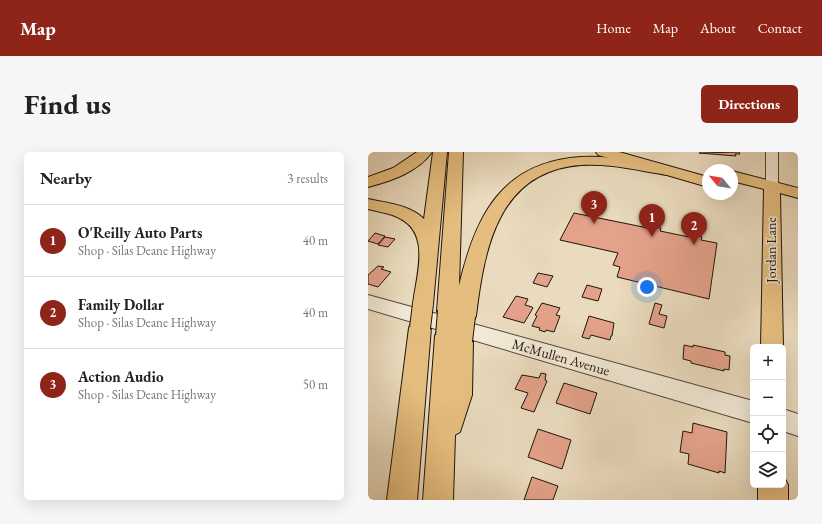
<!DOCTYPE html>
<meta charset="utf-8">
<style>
:root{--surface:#fff;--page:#f6f6f6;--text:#222;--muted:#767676;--line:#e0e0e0;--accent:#8f2418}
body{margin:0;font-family:"EB Garamond",serif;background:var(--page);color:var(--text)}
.controls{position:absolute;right:12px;bottom:12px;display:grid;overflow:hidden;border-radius:6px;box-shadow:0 4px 16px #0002}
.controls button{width:36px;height:36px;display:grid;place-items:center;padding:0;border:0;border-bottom:1px solid var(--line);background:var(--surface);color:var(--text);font:20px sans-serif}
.compass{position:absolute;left:334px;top:12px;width:36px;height:36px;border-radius:50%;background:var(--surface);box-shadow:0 4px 16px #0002;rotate:300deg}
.you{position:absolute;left:279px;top:135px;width:14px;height:14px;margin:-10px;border:3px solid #fff;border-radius:50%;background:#1a73e8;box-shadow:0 0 0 6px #1a73e833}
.badge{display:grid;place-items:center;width:26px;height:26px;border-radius:50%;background:var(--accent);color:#fff;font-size:13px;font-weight:700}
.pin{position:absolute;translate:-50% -33px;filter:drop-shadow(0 1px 2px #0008)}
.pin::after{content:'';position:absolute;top:21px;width:14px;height:12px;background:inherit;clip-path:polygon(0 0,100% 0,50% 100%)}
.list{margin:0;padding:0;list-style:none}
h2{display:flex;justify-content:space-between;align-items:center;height:52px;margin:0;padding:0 16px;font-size:17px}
h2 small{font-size:13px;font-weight:400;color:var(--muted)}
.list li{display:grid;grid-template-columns:26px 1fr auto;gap:12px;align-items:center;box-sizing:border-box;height:72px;padding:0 16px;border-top:1px solid var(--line)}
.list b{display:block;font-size:15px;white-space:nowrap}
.list p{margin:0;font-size:13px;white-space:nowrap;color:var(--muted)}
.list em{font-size:13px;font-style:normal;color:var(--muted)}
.icon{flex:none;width:22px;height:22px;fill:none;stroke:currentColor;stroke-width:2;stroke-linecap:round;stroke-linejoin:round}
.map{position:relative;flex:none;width:430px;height:348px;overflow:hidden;border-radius:6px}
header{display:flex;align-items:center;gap:24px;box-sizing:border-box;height:56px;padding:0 20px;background:var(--accent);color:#fff}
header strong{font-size:19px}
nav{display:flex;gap:22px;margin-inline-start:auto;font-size:14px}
.intro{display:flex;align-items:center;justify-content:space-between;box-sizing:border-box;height:96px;padding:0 24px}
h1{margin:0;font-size:28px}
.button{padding:10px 18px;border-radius:6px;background:var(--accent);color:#fff;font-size:14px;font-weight:700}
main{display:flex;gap:24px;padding:0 24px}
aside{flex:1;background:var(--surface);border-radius:6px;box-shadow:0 4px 16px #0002}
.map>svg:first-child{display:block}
</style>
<header>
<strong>Map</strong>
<nav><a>Home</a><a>Map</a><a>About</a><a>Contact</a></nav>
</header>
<div class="intro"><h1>Find us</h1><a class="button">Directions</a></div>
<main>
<aside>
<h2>Nearby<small>3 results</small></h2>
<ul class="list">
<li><span class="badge">1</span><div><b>O'Reilly Auto Parts</b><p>Shop · Silas Deane Highway</p></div><em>40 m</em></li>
<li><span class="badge">2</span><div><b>Family Dollar</b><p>Shop · Silas Deane Highway</p></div><em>40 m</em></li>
<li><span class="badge">3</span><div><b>Action Audio</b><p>Shop · Silas Deane Highway</p></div><em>50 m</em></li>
</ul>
</aside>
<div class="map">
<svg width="430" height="348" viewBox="0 0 430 348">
<rect width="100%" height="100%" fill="#eadbbe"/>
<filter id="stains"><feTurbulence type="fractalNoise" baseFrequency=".005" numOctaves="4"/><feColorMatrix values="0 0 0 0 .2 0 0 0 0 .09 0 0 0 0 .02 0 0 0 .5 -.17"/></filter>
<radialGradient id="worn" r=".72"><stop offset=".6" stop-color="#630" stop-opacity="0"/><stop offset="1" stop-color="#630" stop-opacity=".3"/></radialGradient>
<g fill="#e4a28a" stroke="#1f130d">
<path d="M 371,0 L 372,2 L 367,2 L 368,4 L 331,1 Z"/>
<path d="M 206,61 L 280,76 L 281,74 L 293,76 L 292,79 L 321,85 L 322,82 L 334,85 L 333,88 L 349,91 L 341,147 L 249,125 L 252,115 L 245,113 L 250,101 L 192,88 Z"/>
<path d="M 7,81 L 17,84 L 10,92 L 0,89 Z"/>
<path d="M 17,85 L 27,87 L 20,95 L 10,93 Z"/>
<path d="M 10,114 L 16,115 L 13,117 L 23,120 L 10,135 L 0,132 L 0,123 Z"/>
<path d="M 170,121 L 185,124 L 179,135 L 165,131 Z"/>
<path d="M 219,133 L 234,137 L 230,149 L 214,145 Z"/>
<path d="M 148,144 L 160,147 L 157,153 L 164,155 L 165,156 L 156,171 L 135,165 Z"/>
<path d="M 174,151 L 192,156 L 188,163 L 192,164 L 186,180 L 178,178 L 177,180 L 171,178 L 172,176 L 164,174 L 169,164 L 167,163 Z"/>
<path d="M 287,151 L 294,153 L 291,162 L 299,164 L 296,176 L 281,172 Z"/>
<path d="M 221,164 L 246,171 L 244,184 L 243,184 L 242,188 L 223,183 L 221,187 L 214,185 Z"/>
<path d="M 316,193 L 325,195 L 325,193 L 357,200 L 357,203 L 362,204 L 361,218 L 356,217 L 356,219 L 323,211 L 323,209 L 315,207 Z"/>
<path d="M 173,221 L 178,222 L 177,228 L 179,229 L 166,260 L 153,256 L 160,241 L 147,237 L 154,223 L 171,226 Z"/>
<path d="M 196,231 L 229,241 L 222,262 L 188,251 Z"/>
<path d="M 325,271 L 359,280 L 357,321 L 351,319 L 351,321 L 320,312 L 321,302 L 312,300 L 315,279 L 324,281 Z"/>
<path d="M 170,277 L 203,288 L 194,317 L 160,305 Z"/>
<path d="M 164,325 L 190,334 L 185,348 L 156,348 Z"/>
</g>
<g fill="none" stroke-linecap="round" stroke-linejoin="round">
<g stroke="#524539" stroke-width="2">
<g id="minor">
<path d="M 398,0 L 410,0 L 410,34 L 409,37 L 399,37 L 398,34 Z"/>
<path d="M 0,143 L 385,249 L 385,271 L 0,157 Z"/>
<path d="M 415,257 L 430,262 L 430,284 L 415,279 Z"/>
</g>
</g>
<g stroke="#1f130d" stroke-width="2">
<g id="major">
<path d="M 228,0 L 251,0 L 340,25 L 340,35 L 230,3 Z"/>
<path d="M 364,19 L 430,36 L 430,46 L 412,41 L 415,195 L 415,196 L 393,195 L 396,37 L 364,29 Z"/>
<path d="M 415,323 L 420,333 L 420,348 L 390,348 L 390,333 L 415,333 Z"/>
</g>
</g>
<g stroke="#1f130d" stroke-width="2">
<g id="highway">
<path d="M 49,0 L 64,0 C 50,20 23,29 0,35 L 0,25 L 25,16 Z"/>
<path d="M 65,0 L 79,0 L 65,152 L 62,158 L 55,160 L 48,158 L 45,152 C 48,125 63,83 33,67 C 23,61 11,60 0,57 L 0,47 C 19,51 42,53 56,67 Z"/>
<path d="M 81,0 L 95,0 L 91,134 C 107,65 133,10 213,5 C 242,3 272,10 300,15 L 305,16 L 307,19 L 305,22 L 300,23 C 272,19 242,11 213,13 C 130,19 116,97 108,164 L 105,170 L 97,173 L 89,170 L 87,165 L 80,168 L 72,165 L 69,159 Z"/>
<path d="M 52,167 L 60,169 L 63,176 L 49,348 L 19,348 L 41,176 L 44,169 Z"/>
<path d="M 78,174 L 86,177 L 88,181 L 94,179 L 102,182 L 105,189 L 104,243 L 92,280 L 87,283 L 85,348 L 55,348 L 67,184 L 70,177 Z"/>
</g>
</g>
<use href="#minor" fill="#f1e8d5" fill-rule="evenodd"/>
<use href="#major" fill="#e5be7f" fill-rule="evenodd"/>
<use href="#highway" fill="#e5be7f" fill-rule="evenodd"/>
<g stroke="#1f130d" stroke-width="22" stroke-linecap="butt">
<g id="highway-bridge">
<path d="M 52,176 L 55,152"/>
<path d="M 78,184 L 80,159"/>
<path d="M 94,189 L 97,164"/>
</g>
</g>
<use href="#highway-bridge" stroke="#e5be7f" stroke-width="20"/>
</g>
<g text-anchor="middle" stroke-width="3" stroke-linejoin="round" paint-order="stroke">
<g font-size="14" fill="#1f130d" stroke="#f1e8d5">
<text transform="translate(403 98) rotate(-90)" y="5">Jordan Lane</text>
<text transform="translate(193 205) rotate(16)" y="5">McMullen Avenue</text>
</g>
</g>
<rect width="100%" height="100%" filter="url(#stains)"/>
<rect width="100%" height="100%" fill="url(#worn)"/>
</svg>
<div class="controls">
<button>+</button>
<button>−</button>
<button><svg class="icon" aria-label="locate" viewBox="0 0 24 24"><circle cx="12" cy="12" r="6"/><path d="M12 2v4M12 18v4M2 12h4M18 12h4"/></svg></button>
<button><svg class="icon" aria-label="layers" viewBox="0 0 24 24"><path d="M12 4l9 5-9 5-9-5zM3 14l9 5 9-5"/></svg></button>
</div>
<svg class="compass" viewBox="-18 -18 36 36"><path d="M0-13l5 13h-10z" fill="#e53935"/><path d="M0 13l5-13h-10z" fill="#767676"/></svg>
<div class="you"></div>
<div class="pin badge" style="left:284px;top:85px">1</div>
<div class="pin badge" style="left:326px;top:93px">2</div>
<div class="pin badge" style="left:226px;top:72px">3</div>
</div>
</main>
